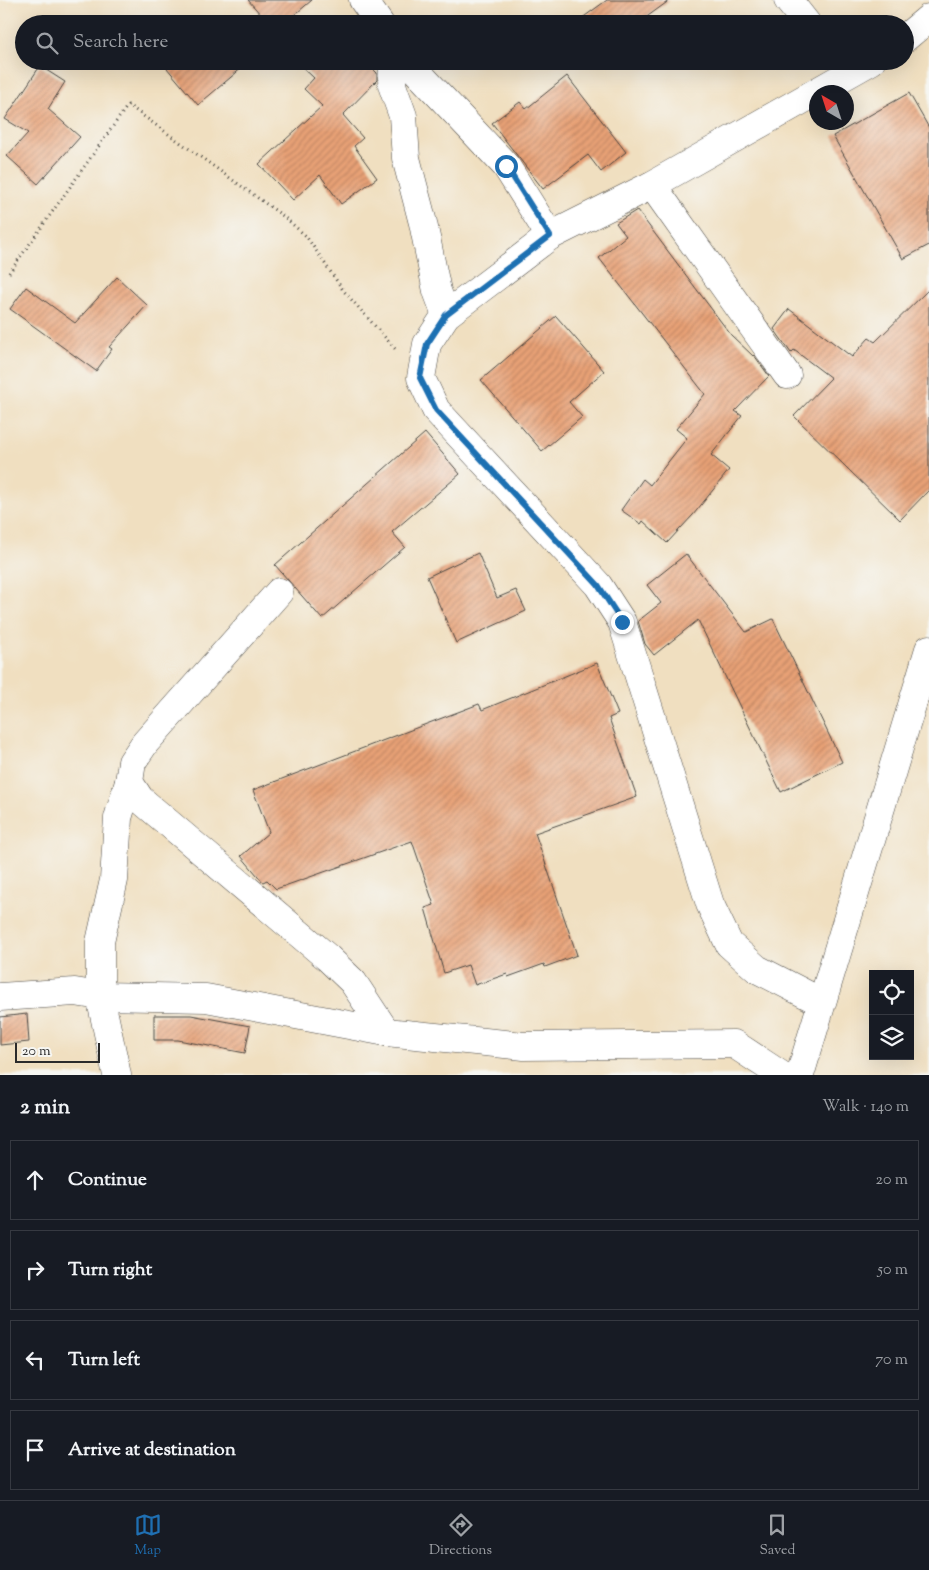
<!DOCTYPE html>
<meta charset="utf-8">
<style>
:root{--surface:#171b24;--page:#242831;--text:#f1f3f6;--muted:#9ea1a6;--line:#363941;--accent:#1f6fb2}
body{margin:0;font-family:"Sorts Mill Goudy",serif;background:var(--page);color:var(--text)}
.controls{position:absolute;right:15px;bottom:15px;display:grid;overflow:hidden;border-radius:0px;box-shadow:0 5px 20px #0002}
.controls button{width:45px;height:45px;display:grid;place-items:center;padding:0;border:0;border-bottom:1px solid var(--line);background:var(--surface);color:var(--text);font:25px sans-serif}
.compass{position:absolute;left:809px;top:85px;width:45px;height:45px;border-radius:50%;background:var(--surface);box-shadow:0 5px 20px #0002;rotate:321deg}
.scale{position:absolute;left:15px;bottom:12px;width:85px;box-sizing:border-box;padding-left:5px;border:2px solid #2b2b2b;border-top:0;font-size:14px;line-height:18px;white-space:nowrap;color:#2b2b2b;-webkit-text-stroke:4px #f6f6f2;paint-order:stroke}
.stop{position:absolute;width:15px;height:15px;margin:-11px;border:4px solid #1f6fb2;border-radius:50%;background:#fff}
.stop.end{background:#1f6fb2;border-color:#fff;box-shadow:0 1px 5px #0008}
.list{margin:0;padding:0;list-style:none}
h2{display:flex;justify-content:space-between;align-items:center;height:65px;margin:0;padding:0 20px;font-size:21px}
h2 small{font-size:16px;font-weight:400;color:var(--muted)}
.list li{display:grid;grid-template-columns:32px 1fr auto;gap:15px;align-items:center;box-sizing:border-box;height:80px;margin:0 10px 10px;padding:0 10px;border:1px solid var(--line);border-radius:0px}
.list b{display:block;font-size:19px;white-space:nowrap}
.list em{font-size:16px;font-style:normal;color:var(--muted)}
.icon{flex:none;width:28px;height:28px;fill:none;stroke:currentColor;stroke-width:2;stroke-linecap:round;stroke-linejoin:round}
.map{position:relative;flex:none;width:929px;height:1075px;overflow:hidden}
.search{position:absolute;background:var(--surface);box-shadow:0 5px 20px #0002;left:15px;right:15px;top:15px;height:55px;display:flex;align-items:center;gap:12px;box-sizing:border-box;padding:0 18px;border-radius:28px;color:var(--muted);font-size:19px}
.sheet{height:425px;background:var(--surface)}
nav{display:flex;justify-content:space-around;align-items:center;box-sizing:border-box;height:70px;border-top:1px solid var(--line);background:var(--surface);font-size:14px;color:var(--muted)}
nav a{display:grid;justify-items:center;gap:2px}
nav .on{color:var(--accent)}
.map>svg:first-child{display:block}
</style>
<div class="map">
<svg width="929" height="1075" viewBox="0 0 929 1075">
<defs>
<pattern id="building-hatch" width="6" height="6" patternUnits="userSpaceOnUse" patternTransform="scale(1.25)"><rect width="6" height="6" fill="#e8a176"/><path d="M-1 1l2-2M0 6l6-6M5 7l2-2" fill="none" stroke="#bc8361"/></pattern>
</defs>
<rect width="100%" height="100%" fill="#f6f6f2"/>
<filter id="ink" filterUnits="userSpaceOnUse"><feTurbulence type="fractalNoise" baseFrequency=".02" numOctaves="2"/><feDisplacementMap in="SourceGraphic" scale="10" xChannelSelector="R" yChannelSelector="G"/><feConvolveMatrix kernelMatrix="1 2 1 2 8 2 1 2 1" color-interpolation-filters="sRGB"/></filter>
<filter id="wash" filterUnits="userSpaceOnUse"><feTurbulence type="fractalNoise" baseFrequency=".0096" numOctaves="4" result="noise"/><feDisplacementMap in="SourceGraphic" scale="20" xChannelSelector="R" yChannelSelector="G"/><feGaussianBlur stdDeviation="1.12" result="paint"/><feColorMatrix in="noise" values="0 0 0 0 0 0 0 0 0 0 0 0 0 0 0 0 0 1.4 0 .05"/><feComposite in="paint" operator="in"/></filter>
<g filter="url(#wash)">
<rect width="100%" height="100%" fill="#f0dfc0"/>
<g id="blocks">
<g fill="url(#building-hatch)">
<path d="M 248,0 L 312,0 L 284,24 L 269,24 Z"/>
<path d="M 607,0 L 670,0 L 637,24 L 574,24 Z"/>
<path d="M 161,61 L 250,61 L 198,105 Z"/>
<path d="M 296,61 L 365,61 L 377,73 L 377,80 L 343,115 L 363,138 L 354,146 L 377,178 L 341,204 L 320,175 L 293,200 L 259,164 L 322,106 L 304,89 L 314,78 Z"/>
<path d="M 40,66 L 65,82 L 48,109 L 80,137 L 38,184 L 7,156 L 28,133 L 5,119 Z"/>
<path d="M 567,76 L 626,152 L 601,172 L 588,155 L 543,189 L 492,123 L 520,102 L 526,109 Z"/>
<path d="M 909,93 L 929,128 L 929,245 L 903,259 L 833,136 Z"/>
<path d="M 637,210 L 731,335 L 753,356 L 754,355 L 769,376 L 735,411 L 742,416 L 711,455 L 729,470 L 693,515 L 667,543 L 643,521 L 641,524 L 621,510 L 643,479 L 650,485 L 687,438 L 676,429 L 705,394 L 599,258 L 626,236 L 616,223 Z"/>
<path d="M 117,277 L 147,305 L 109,347 L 112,349 L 96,371 L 10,309 L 26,287 L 75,323 Z"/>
<path d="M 929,289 L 929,490 L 900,520 L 794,416 L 831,378 L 794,350 L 791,353 L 774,329 L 789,309 L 852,357 L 869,338 L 875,342 Z"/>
<path d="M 556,316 L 604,371 L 569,402 L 582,417 L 542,451 L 481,380 Z"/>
<path d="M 425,433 L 460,474 L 392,532 L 405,547 L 322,619 L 275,565 Z"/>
<path d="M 478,553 L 497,598 L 516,590 L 526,611 L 456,643 L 427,577 Z"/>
<path d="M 686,554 L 746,632 L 773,619 L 842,762 L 781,792 L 698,620 L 654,655 L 645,644 L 638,621 L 661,603 L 647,585 Z"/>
<path d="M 597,663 L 618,714 L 609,718 L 637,797 L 535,833 L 577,955 L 545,967 L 544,964 L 508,977 L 507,974 L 475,985 L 468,965 L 444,973 L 425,908 L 434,905 L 412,841 L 276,889 L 267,880 L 263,882 L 241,856 L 269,832 L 253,790 L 479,704 L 482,710 Z"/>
<path d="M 27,1014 L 29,1042 L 0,1045 L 0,1017 Z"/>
<path d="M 154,1015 L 191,1015 L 250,1026 L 245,1053 L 178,1040 L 154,1040 Z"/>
</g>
</g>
</g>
<g filter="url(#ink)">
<use href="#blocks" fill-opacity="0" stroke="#494641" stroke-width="1"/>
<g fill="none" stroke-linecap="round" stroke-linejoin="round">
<g stroke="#494641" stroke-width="29">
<g id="minor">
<path d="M 363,0 L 380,24"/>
<path d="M 788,0 L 807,24"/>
<path d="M 905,38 L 929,18"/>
<path d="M 393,61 L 392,85 L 403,116 L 406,158 L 423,223 L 437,291 L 446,315"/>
<path d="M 407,61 L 506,166 L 550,236"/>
<path d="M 652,185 L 787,375"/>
<path d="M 279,592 L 145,743 L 132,762 L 129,782 L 140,799 L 328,958 L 353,982 L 386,1032"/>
<path d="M 0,997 L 75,992 L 100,996 L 206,998 L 386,1032 L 524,1046 L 734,1044 L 781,1075"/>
<path d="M 821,1002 L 757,969 L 729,944 L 710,904 L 622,622 L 598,585 L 436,410 L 421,378 L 427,344 L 446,315 L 550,236 L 652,185 L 871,61"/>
<path d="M 117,1075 L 100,996 L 100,942 L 114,880 L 118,818 L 129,782"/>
<path d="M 800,1075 L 929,649"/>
</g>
</g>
<path stroke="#494641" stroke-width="3" stroke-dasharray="1 4" stroke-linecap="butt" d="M 9,273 L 128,105 L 283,216 L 306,236 L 343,290 L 397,351"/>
<use href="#minor" stroke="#fff" stroke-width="28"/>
</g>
</g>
<g fill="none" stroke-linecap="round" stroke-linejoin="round" filter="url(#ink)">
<path stroke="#1f6fb2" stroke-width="6" d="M 506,166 L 550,236 L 446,315 L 427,344 L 420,378 L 436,410 L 598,585 L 622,622"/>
</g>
</svg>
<div class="controls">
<button><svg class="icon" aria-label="locate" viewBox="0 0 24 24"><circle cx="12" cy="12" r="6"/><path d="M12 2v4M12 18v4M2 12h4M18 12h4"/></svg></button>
<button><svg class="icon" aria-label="layers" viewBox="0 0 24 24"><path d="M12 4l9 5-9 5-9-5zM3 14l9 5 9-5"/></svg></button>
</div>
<svg class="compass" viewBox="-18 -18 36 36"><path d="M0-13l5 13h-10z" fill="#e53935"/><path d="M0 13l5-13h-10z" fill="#9ea1a6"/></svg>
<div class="scale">20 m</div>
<div class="stop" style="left:506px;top:166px"></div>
<div class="stop end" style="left:622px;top:622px"></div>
<div class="search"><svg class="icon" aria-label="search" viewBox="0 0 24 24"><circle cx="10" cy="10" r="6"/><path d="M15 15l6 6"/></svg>Search here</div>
</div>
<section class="sheet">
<h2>2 min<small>Walk · 140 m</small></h2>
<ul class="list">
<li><svg class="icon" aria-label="ahead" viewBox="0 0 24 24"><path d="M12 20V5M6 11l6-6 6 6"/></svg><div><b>Continue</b></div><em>20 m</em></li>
<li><svg class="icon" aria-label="right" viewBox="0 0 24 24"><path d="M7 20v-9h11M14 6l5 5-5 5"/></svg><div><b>Turn right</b></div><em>50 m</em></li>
<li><svg class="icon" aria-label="left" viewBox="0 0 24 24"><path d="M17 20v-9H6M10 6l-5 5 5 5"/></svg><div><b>Turn left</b></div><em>70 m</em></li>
<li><svg class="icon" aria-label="arrive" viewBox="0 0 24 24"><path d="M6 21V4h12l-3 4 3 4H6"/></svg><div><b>Arrive at destination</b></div></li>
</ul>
</section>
<nav>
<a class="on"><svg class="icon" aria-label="map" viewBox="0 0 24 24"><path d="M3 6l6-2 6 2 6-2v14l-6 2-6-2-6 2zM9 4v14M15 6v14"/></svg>Map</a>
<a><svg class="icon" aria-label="directions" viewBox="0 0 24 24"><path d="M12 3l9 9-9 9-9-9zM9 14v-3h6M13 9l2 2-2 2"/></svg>Directions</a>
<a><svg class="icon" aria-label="saved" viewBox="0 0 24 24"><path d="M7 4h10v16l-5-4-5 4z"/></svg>Saved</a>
</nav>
